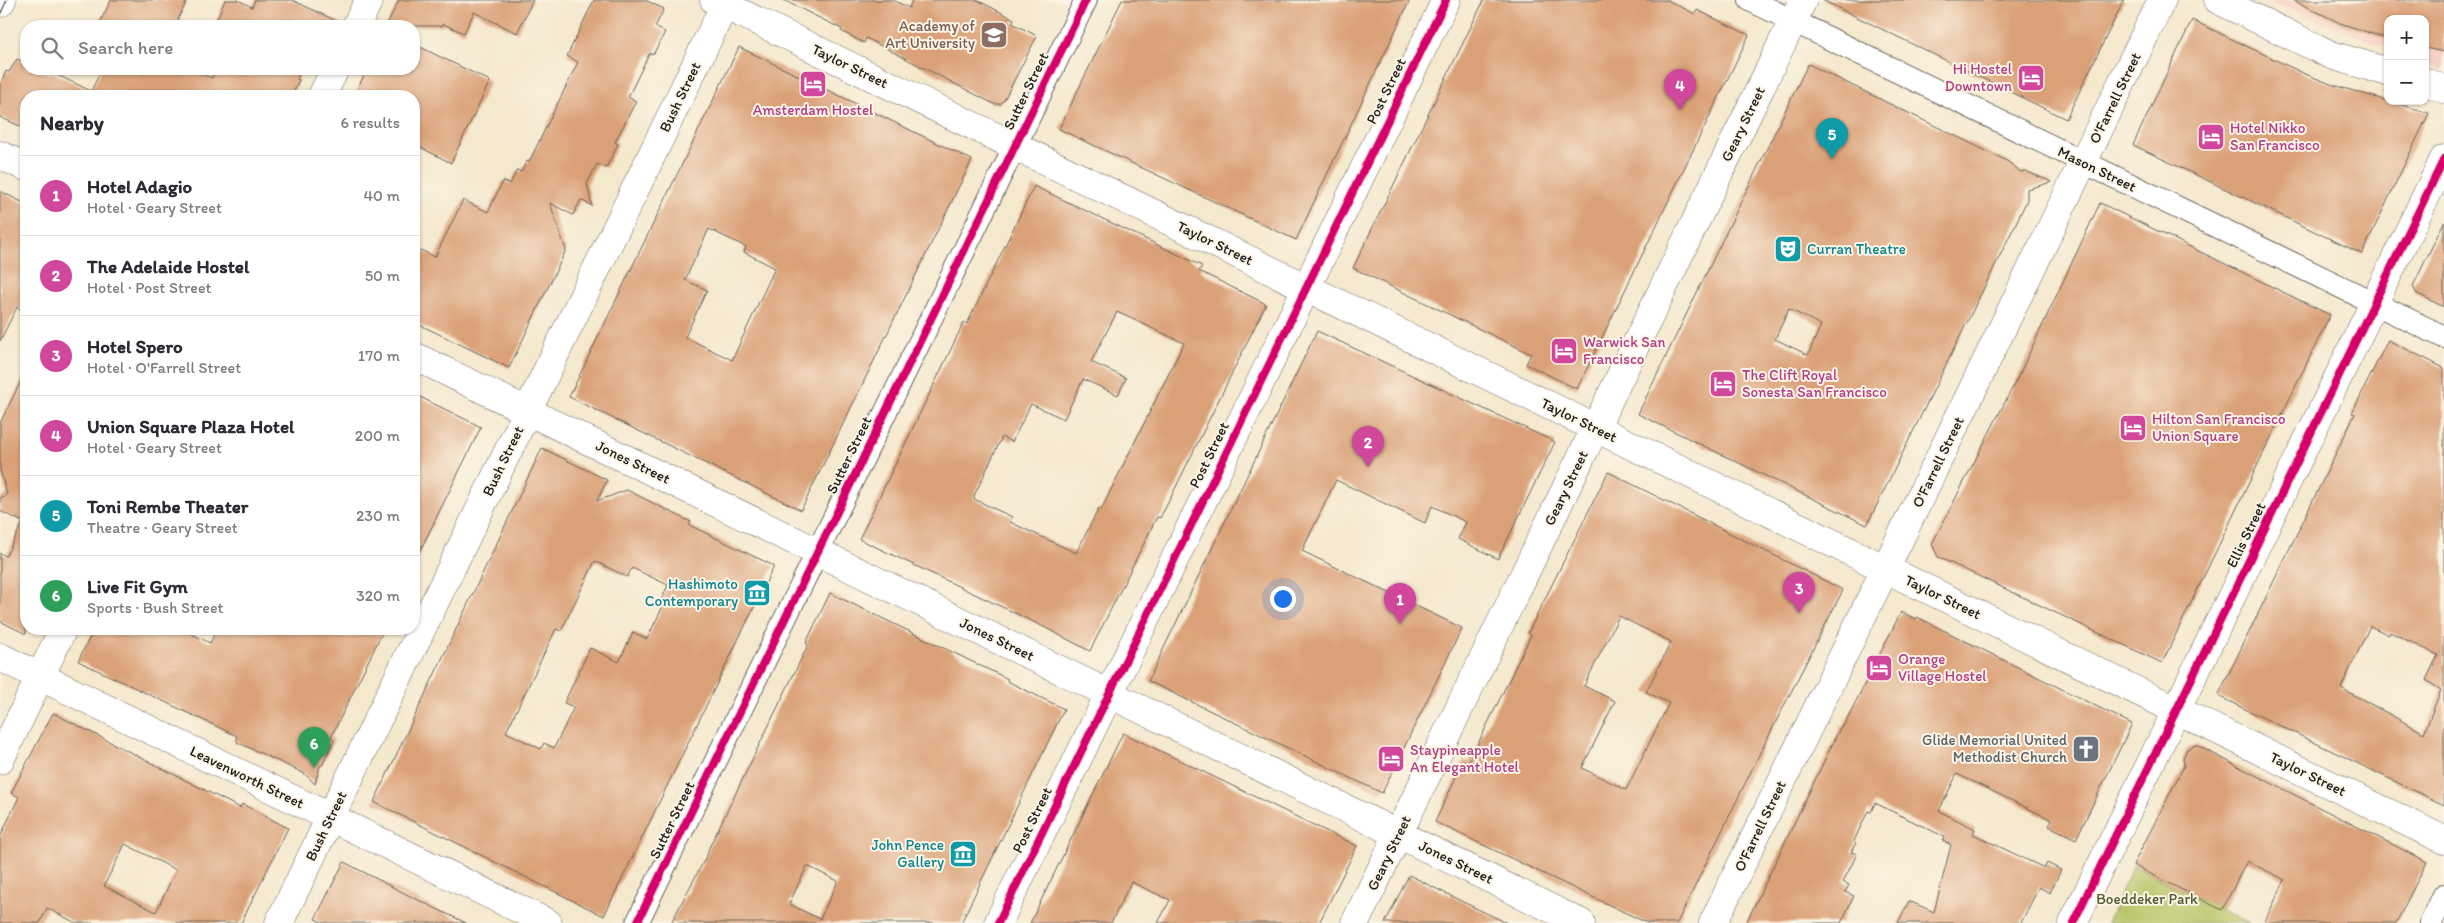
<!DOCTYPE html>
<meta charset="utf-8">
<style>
:root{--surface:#fff;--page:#f2f2f3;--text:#2b2b33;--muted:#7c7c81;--line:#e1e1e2;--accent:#b5179e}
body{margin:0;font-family:Itim,sans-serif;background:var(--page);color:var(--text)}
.controls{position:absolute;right:15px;top:15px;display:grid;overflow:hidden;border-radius:10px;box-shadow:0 1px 4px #0004}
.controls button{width:45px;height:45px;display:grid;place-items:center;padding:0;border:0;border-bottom:1px solid var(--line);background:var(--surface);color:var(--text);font:25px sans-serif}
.you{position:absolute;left:1282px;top:598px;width:18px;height:18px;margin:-12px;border:4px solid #fff;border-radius:50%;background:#1a73e8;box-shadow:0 0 0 8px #1a73e833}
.badge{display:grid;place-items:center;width:32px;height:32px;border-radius:50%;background:var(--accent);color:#fff;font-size:16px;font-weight:700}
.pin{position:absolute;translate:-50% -41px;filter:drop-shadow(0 1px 2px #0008)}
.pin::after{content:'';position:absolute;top:26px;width:18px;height:15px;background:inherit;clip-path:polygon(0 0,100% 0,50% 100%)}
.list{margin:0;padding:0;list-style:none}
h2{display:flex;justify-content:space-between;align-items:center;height:65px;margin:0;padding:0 20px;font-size:21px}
h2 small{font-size:16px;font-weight:400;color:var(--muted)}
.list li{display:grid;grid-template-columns:32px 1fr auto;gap:15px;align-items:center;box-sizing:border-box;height:80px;padding:0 20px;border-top:1px solid var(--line)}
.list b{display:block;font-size:19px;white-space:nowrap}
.list p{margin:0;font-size:16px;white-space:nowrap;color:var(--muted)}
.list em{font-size:16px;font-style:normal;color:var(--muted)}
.icon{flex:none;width:28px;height:28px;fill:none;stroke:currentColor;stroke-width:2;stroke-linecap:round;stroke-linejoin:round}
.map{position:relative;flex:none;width:2444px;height:923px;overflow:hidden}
.search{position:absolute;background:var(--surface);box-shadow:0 1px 4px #0004;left:20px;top:20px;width:400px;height:55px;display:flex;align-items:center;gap:12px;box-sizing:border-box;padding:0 18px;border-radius:20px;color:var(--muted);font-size:19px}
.panel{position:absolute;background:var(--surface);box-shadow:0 1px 4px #0004;left:20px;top:90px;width:400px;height:545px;border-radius:20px}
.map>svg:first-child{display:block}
</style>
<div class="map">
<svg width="2444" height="923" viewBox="0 0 2444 923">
<rect width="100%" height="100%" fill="#fcf5e5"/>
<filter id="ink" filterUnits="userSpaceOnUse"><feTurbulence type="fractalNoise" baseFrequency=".02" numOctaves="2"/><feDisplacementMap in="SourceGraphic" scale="10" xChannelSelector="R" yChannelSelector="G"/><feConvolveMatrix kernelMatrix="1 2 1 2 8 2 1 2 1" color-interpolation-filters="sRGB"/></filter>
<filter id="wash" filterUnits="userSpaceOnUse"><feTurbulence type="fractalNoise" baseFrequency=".0096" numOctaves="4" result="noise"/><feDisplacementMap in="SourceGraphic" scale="20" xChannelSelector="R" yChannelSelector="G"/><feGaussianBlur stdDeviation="1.12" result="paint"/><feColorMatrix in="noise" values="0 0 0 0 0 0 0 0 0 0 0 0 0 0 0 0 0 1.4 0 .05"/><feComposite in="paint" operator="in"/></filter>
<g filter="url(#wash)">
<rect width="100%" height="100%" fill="#f4e8cd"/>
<path fill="#f7d1c6" d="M 2266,0 L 2444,0 L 2444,71 L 2425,63 L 2425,19 L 2388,19 L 2388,48 Z"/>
<path fill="#b7c466" stroke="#6a7041" d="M 2133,866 L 2250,923 L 2107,923 Z"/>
<g id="blocks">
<g fill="#daa077" fill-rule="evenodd">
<path d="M 111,0 L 187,0 L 175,26 L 98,26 Z"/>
<path d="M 225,0 L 238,0 L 252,7 L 255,0 L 292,0 L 341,23 L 340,26 L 214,26 Z"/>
<path d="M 399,0 L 533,0 L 517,33 L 474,12 L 464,33 L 443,24 L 442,26 L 386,26 Z"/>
<path d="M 594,0 L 645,0 L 664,9 L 655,27 L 665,32 L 654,53 L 649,54 L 628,97 L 636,101 L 615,142 L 618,144 L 606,168 L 597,164 L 587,184 L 592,206 L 581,200 L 573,215 L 550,203 L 566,250 L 509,368 L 414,322 L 414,247 L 435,257 L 463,200 L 488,212 L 503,181 L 510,184 L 517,170 L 521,172 L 527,161 L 529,162 L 578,62 L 567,56 Z"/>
<path d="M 783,0 L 893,0 L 909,8 L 912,0 L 977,0 L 1014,19 L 1012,23 L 1037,36 L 1004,100 L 1000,104 L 994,104 L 866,38 L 864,43 L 841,31 L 842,29 Z"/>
<path d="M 1122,0 L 1410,0 L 1296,240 L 1059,129 Z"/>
<path d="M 1484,0 L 1667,0 L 1695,14 L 1697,10 L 1749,35 L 1577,389 L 1526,364 L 1531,354 L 1353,268 Z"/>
<path d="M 1822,0 L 2124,0 L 2066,119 Z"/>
<path d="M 2293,0 L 2444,0 L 2444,52 L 2425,48 L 2425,19 L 2388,19 L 2388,39 L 2340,23 Z"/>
<path d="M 2192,20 L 2303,73 L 2333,85 L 2429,113 L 2362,254 L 2133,145 Z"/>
<path d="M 414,44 L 490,81 L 451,163 L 414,144 L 414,96 L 354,96 L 367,69 L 414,69 Z"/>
<path d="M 739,47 L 972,160 L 801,510 L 569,397 ZM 709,229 L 746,247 L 744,252 L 775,268 L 732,360 L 685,337 L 707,290 L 685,280 Z"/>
<path d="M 17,59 L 26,63 L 26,69 L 37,69 L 49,74 L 51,72 L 91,91 L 102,69 L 187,69 L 212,78 L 216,69 L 302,69 L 297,79 L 299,80 L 292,96 L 26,96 L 26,129 L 0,117 L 0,85 L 6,71 L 9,72 Z"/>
<path d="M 1808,64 L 2007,161 L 2021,172 L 2025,171 L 2052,182 L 2027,189 L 2027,200 L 2017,221 L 1867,525 L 1638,414 ZM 1789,309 L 1821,325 L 1808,355 L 1775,339 Z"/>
<path d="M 1034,186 L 1202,266 L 1199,271 L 1266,304 L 1170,499 L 1160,518 L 1157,517 L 1090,651 L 1040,625 L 859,539 L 940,372 L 964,322 L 967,324 ZM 1117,312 L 1184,343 L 1101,510 L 1099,508 L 1076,553 L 1010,522 L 1012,517 L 974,499 L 974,496 L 1002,437 L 1012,442 L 1031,404 L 1064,419 L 1083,379 L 1118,395 L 1126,378 L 1091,362 Z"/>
<path d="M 0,191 L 26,204 L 26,312 L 17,307 L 0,341 Z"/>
<path d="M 2100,203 L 2330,315 L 2162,663 L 1938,557 L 1932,544 L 2020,373 Z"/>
<path d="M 2444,222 L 2444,307 L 2416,293 L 2413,286 Z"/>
<path d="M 1317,331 L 1555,442 L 1498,559 L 1458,539 L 1466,522 L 1432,506 L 1425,523 L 1336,480 L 1302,551 L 1462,628 L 1382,793 L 1148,681 Z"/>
<path d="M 2388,340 L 2444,368 L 2444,805 L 2218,696 L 2355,414 L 2352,413 ZM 2370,626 L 2389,635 L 2390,632 L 2438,655 L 2426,680 L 2441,690 L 2424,733 L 2341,688 Z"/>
<path d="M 26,371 L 26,634 L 0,621 L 0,553 L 6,556 L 23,522 L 0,511 L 0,498 L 7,495 L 0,470 L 0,423 Z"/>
<path d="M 414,394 L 481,427 L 414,563 Z"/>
<path d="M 542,448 L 607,480 L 597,501 L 627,490 L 691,522 L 689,525 L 774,566 L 604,916 L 374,802 ZM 595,561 L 627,577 L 632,568 L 668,585 L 662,598 L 666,600 L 647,639 L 633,632 L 619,662 L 590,648 L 564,703 L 574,707 L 554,748 L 544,743 L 541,749 L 506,732 L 556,629 L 561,631 Z"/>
<path d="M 1608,472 L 1843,590 L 1759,755 L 1677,923 L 1647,923 L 1435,822 L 1464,760 L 1469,762 L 1531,635 L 1528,633 ZM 1619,616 L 1671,642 L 1646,692 L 1669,703 L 1626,790 L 1582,768 L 1615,701 L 1584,686 Z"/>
<path d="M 830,593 L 1008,679 L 1007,681 L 1064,709 L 961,923 L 671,923 L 709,851 L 708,850 L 808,645 L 806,643 ZM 807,866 L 838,881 L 820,919 L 789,904 Z"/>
<path d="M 1901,612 L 1916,619 L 1917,617 L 2132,724 L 2076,839 L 2049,826 L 2052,820 L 1957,774 L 1939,811 L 1975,829 L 1973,834 L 2042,867 L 2045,867 L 2047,863 L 2061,870 L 2050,893 L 2039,887 L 2021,923 L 1898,923 L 1909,901 L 1934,912 L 1951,845 L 1943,841 L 1945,837 L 1875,803 L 1871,812 L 1868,811 L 1854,841 L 1856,843 L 1851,852 L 1857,854 L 1843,882 L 1849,885 L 1845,892 L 1854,896 L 1841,923 L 1746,923 L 1841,726 L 1843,727 Z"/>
<path d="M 94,629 L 182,629 L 210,643 L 217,629 L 384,629 L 331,737 L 334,740 L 323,764 L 320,766 L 315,784 L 305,774 L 237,742 L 237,736 L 78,661 Z"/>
<path d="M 53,713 L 240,808 L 242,804 L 288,828 L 241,923 L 76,923 L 47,908 L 40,923 L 0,923 L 0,837 L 19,797 L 11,793 ZM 125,844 L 176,870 L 156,912 L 104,886 Z"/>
<path d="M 1123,733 L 1357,846 L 1319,923 L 1158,923 L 1170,900 L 1131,882 L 1111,923 L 1030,923 Z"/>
<path d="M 2196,745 L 2427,862 L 2396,923 L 2264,923 L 2285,880 L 2247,861 L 2222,910 L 2133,865 L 2184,766 L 2183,758 L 2187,749 Z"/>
<path d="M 344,862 L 406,894 L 466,923 L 324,923 L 315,919 Z"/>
<path d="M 1409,875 L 1463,902 L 1507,923 L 1385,923 Z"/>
</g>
</g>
</g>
<g filter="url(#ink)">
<use href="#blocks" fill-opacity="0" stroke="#68635a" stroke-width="1"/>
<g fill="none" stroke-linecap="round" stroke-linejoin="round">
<g stroke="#68635a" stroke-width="24">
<g id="street">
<path d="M 1750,0 L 2444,337"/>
<path d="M 637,923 L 1086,0"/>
<path d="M 2431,923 L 2444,895"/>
</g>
</g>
<g stroke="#68635a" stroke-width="29">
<g id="secondary">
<path d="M 714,0 L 2444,840"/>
<path d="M 2218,0 L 2331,55 L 2388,72"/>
<path d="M 0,3 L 2,0"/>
<path d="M 356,26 L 369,0"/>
<path d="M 2425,82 L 2444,89"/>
<path d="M 322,96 L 335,69"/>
<path d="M 0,155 L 26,167"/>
<path d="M 414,356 L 1581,923"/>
<path d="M 0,657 L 548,923"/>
<path d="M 0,760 L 63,629"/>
<path d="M 279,923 L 727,0"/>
<path d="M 998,923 L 1446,0"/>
<path d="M 1355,923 L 1803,0"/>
<path d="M 1713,923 L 2162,0"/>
<path d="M 2073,923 L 2444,159"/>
</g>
</g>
<use href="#street" stroke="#fff" stroke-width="22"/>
<use href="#secondary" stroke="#fff" stroke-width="28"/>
<path stroke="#1c1c1c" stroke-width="1" d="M 0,15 L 7,0"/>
<g stroke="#fcf5e5" stroke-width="11">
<g id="cycleway">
<path d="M 637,923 L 1086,0"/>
<path d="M 998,923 L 1446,0"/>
<path d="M 2073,923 L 2444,159"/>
</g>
</g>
<use href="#cycleway" stroke="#d6006c" stroke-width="8"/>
</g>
</g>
<defs>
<g id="university-square" transform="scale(1.4375)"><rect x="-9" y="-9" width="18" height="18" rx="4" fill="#8d6e63" stroke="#fcf5e5"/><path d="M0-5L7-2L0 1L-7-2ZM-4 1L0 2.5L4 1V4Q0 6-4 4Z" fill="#fff"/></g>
<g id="hotel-square" transform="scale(1.4375)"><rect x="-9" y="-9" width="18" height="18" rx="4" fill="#d1479c" stroke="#fcf5e5"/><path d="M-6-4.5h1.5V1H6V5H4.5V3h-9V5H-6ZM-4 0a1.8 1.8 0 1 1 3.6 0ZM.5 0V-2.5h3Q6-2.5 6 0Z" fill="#fff"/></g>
<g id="theatre-square" transform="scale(1.4375)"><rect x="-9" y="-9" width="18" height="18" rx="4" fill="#0f9aa8" stroke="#fcf5e5"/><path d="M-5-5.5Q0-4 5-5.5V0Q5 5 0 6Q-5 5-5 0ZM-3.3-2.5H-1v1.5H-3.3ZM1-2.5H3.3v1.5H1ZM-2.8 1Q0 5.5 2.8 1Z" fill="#fff"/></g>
<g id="museum-square" transform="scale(1.4375)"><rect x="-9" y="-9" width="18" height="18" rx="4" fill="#0f9aa8" stroke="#fcf5e5"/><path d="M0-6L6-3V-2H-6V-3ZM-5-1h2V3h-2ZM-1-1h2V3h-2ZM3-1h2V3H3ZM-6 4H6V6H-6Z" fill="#fff"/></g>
<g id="church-square" transform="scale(1.4375)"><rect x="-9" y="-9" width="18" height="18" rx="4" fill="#6b7280" stroke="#fcf5e5"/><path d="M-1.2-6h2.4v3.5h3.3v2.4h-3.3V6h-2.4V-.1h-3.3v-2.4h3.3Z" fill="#fff"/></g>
</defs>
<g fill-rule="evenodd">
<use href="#university-square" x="994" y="35"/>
<use href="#hotel-square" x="2031" y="78"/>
<use href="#hotel-square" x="813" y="84"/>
<use href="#hotel-square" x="2211" y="137"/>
<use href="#theatre-square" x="1788" y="249"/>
<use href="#hotel-square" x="1564" y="351"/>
<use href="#hotel-square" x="1723" y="384"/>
<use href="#hotel-square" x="2133" y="428"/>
<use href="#museum-square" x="757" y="593"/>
<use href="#hotel-square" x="1879" y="668"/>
<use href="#church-square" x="2086" y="749"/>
<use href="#hotel-square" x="1391" y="759"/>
<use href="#museum-square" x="963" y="854"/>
</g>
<g text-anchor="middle" stroke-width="4" stroke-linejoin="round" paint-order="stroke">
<g font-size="15" fill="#785e54" stroke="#fcf5e5" text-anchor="end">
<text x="975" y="31">Academy of<tspan x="975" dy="17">Art University</tspan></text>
</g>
<g font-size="15" fill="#1c1c1c" stroke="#fcf5e5">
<text transform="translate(850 66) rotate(26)" y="5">Taylor Street</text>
<text transform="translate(1026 91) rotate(-64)" y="5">Sutter Street</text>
<text transform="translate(1386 91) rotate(-64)" y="5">Post Street</text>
<text transform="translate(680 97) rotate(-64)" y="5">Bush Street</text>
<text transform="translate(2115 98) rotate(-64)" y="5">O'Farrell Street</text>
<text transform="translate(1743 124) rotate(-64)" y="5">Geary Street</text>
<text transform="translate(2097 169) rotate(26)" y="5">Mason Street</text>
<text transform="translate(1215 243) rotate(26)" y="5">Taylor Street</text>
<text transform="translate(1579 420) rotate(26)" y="5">Taylor Street</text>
<text transform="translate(849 455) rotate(-64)" y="5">Sutter Street</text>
<text transform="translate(1209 455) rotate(-64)" y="5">Post Street</text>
<text transform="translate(503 461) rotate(-64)" y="5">Bush Street</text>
<text transform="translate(633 462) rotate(26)" y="5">Jones Street</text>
<text transform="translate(1938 462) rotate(-64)" y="5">O'Farrell Street</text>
<text transform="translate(1566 488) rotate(-64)" y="5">Geary Street</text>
<text transform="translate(2246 535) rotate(-64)" y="5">Ellis Street</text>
<text transform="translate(1943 597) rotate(26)" y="5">Taylor Street</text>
<text transform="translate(997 639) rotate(26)" y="5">Jones Street</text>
<text transform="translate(2308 774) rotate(26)" y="5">Taylor Street</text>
<text transform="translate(247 777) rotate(26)" y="5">Leavenworth Street</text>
<text transform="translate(672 820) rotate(-64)" y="5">Sutter Street</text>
<text transform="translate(1032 820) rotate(-64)" y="5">Post Street</text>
<text transform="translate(326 826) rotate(-64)" y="5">Bush Street</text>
<text transform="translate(1760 826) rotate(-64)" y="5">O'Farrell Street</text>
<text transform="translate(1389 853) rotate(-64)" y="5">Geary Street</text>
<text transform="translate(1456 862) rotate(26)" y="5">Jones Street</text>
</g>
<g font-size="15" fill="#b23c85" stroke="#fcf5e5" text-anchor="start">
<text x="2012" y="74" text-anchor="end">Hi Hostel<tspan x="2012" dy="17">Downtown</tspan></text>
<text x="813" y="115" text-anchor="middle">Amsterdam Hostel</text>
<text x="2230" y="133">Hotel Nikko<tspan x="2230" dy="17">San Francisco</tspan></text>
<text x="1583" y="347">Warwick San<tspan x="1583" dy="17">Francisco</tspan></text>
<text x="1742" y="380">The Clift Royal<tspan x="1742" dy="17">Sonesta San Francisco</tspan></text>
<text x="2152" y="424">Hilton San Francisco<tspan x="2152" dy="17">Union Square</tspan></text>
<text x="1898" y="664">Orange<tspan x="1898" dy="17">Village Hostel</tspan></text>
<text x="1410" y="755">Staypineapple<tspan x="1410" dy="17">An Elegant Hotel</tspan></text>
</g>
<g font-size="15" fill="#0d838f" stroke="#fcf5e5" text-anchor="end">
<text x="1807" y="254" text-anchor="start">Curran Theatre</text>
<text x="738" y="589">Hashimoto<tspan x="738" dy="17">Contemporary</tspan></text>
<text x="944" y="850">John Pence<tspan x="944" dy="17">Gallery</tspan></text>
</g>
<g font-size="15" fill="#5b616d" stroke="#fcf5e5" text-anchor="end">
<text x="2067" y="745">Glide Memorial United<tspan x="2067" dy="17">Methodist Church</tspan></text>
</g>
<g font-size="15" fill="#525736" stroke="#fcf5e5">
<text x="2147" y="904">Boeddeker Park</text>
</g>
</g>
</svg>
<div class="controls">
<button>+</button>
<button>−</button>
</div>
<div class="you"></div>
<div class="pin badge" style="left:1400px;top:624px;background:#d1479c">1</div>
<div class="pin badge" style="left:1368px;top:467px;background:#d1479c">2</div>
<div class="pin badge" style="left:1799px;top:613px;background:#d1479c">3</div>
<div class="pin badge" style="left:1680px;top:110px;background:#d1479c">4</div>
<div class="pin badge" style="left:1832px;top:159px;background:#0f9aa8">5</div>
<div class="pin badge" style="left:314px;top:768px;background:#2e9e5b">6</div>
<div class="search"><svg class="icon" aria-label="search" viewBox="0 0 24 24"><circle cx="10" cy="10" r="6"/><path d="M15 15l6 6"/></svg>Search here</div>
<section class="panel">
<h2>Nearby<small>6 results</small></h2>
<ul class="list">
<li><span class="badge" style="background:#d1479c">1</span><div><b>Hotel Adagio</b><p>Hotel · Geary Street</p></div><em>40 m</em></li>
<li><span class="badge" style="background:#d1479c">2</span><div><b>The Adelaide Hostel</b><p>Hotel · Post Street</p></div><em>50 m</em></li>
<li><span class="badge" style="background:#d1479c">3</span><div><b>Hotel Spero</b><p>Hotel · O'Farrell Street</p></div><em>170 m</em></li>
<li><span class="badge" style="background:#d1479c">4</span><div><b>Union Square Plaza Hotel</b><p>Hotel · Geary Street</p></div><em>200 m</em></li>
<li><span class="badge" style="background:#0f9aa8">5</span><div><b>Toni Rembe Theater</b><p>Theatre · Geary Street</p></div><em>230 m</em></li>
<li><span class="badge" style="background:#2e9e5b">6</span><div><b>Live Fit Gym</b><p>Sports · Bush Street</p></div><em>320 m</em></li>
</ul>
</section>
</div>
